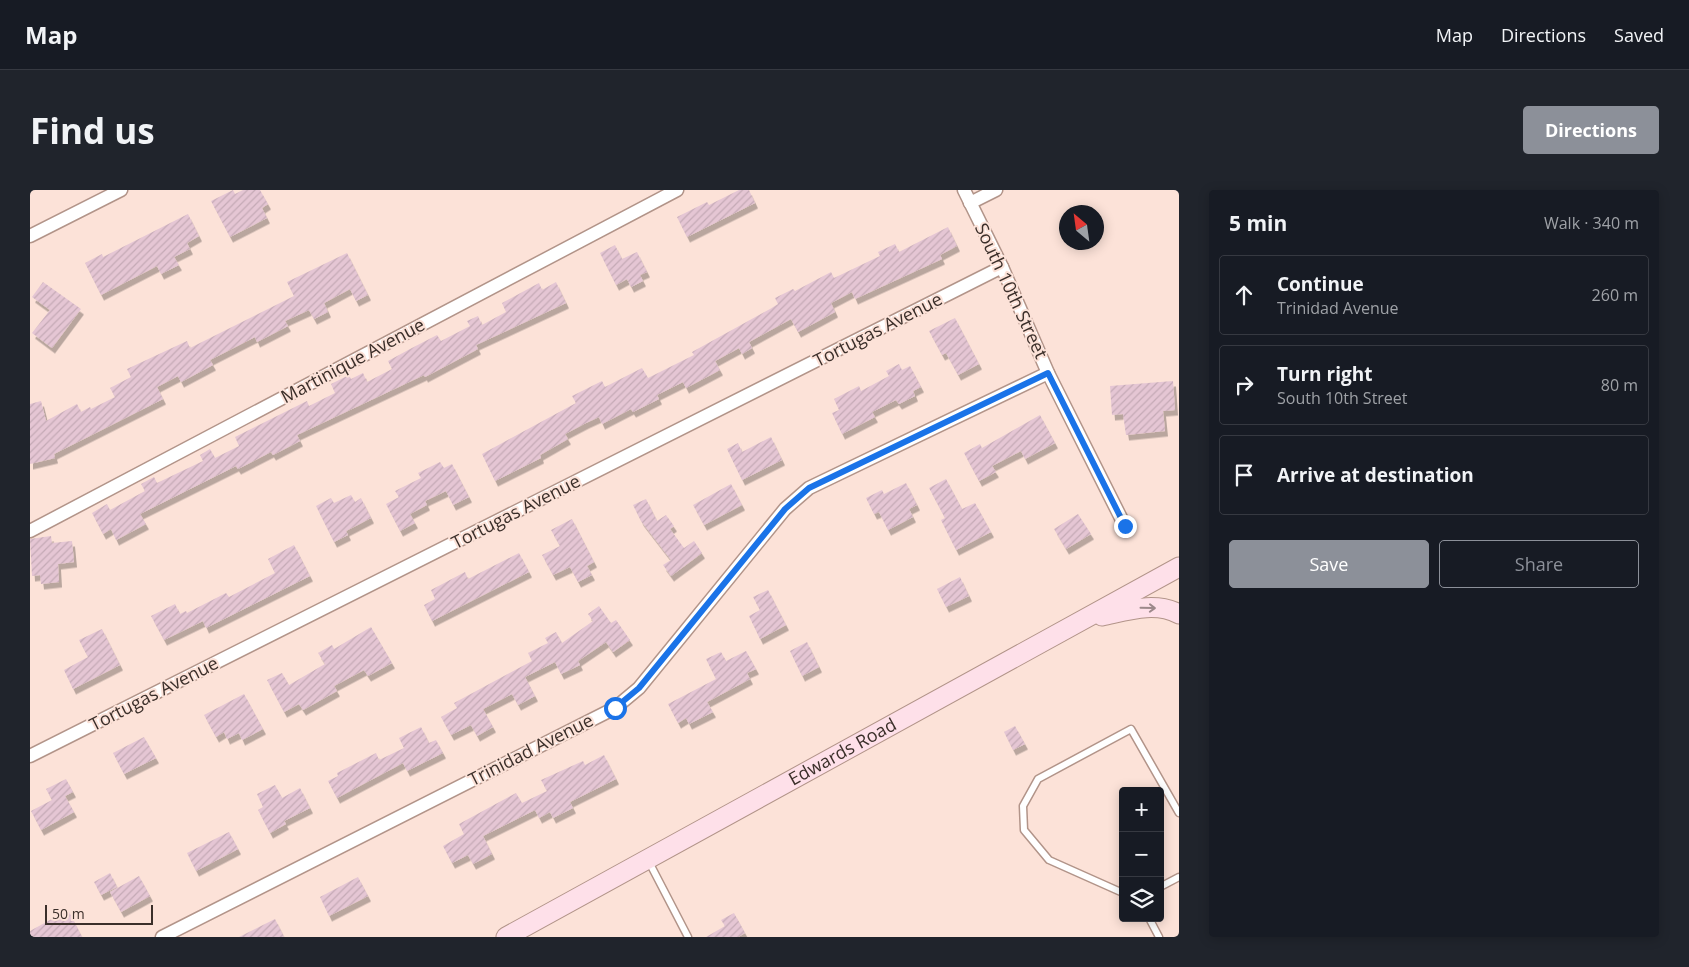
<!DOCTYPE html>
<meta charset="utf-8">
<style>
:root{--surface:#171b24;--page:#20242c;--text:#f1f3f6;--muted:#9ea1a6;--line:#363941;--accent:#8c9099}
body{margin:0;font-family:"Open Sans",sans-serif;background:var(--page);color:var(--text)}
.controls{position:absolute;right:15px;bottom:15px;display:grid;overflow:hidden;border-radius:5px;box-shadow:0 2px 12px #0003}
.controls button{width:45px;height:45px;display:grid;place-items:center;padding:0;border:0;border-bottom:1px solid var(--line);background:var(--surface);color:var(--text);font:25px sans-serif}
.compass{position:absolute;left:1029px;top:15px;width:45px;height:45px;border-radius:50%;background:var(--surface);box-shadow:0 2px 12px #0003;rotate:331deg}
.scale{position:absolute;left:15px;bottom:12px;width:108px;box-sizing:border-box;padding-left:5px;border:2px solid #3b2f2a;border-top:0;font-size:14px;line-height:18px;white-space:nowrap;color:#3b2f2a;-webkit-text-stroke:4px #fce2d8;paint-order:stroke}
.stop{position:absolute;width:15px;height:15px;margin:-11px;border:4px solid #1a73e8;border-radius:50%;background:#fff}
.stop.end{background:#1a73e8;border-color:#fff;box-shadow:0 1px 5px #0008}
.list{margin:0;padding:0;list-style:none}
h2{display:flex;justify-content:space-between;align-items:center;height:65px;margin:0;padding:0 20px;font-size:21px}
h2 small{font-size:16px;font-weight:400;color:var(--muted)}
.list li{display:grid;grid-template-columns:32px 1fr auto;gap:15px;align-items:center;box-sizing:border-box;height:80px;margin:0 10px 10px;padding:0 10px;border:1px solid var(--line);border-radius:5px}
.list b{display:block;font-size:19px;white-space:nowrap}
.list p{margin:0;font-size:16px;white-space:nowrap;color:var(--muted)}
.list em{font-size:16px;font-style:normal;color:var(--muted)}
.actions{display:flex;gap:10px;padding:15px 20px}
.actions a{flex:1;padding:11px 0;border:1px solid var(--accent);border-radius:5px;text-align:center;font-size:18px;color:var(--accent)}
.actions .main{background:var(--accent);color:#fff}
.icon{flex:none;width:28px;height:28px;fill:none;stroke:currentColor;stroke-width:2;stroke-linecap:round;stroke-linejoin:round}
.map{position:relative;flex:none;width:1149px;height:747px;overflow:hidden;border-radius:5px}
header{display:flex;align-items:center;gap:30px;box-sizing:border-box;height:70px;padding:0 25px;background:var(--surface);border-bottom:1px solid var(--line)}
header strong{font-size:24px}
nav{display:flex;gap:28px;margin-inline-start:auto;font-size:18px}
.intro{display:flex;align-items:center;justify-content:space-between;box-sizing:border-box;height:120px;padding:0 30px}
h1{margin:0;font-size:35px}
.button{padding:12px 22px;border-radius:5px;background:var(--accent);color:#fff;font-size:18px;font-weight:700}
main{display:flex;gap:30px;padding:0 30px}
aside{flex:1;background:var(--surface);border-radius:5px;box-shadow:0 2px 12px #0003}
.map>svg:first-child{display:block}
</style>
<header>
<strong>Map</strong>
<nav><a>Map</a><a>Directions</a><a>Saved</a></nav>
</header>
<div class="intro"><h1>Find us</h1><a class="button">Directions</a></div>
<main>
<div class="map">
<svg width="1149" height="747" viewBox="0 0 1149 747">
<defs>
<pattern id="building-hatch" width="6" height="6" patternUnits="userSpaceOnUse" patternTransform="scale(1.25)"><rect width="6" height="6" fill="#e5c6d4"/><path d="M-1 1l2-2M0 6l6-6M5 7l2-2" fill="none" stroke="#c5aab6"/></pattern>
<filter id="shadow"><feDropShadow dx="3" dy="5.5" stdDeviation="0" flood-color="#0004"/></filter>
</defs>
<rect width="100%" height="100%" fill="#fce2d8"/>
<g fill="url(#building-hatch)" filter="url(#shadow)">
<path d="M 203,0 L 205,4 L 213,0 L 230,0 L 238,14 L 232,18 L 237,28 L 200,47 L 181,11 Z"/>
<path d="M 709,0 L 719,0 L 725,13 L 657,47 L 647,27 L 677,12 L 679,15 Z"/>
<path d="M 158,24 L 169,46 L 157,53 L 160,59 L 144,67 L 149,75 L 131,84 L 127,76 L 71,105 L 55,73 L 72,64 L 73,67 Z"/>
<path d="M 918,37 L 927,56 L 910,65 L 912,69 L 825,109 L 822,102 L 801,113 L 805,122 L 768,142 L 761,129 L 719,152 L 722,158 L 712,164 L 709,158 L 685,171 L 690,180 L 656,198 L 653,192 L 627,205 L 629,209 L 603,222 L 601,219 L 572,234 L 569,227 L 556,233 L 535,244 L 538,249 L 510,265 L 511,268 L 465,291 L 452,264 L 546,213 L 542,206 L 572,191 L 575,197 L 612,178 L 618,188 L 664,165 L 662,162 L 740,119 L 748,114 L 745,108 L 763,99 L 765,101 L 801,82 L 804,88 L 850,66 L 848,62 L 865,54 L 869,62 Z"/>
<path d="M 585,55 L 592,69 L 607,62 L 617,82 L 610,85 L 613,91 L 601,97 L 597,89 L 586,95 L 570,63 Z"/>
<path d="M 317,63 L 338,105 L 326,111 L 320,99 L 294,113 L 298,122 L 284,129 L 279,120 L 255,131 L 258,136 L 227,152 L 225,147 L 180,170 L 183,175 L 151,192 L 148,186 L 127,197 L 133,209 L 24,264 L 25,268 L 0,274 L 0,214 L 11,211 L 16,231 L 47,214 L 51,222 L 60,217 L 61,219 L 85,207 L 80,198 L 101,187 L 97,179 L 157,151 L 160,158 L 264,106 L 257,92 Z"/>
<path d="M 13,92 L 51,119 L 22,158 L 2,143 L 20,120 L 2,107 Z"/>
<path d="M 526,92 L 536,113 L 446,155 L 448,159 L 395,187 L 394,185 L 267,245 L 270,251 L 243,265 L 241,262 L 208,279 L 206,276 L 110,324 L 116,334 L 86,350 L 81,339 L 73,344 L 62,323 L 77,314 L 80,320 L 115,301 L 111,294 L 124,287 L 127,293 L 173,271 L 170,265 L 180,259 L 185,268 L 209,256 L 205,247 L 277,211 L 279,216 L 305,203 L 301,194 L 319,185 L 321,189 L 333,183 L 337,192 L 362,179 L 358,171 L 380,159 L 407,145 L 411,151 L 440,136 L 437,131 L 448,126 L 452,135 L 476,122 L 472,113 L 509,93 L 512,100 Z"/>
<path d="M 925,128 L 949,174 L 928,185 L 916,163 L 912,165 L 899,141 Z"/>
<path d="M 869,174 L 872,180 L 880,176 L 891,197 L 883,201 L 885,206 L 869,214 L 866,210 L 842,222 L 845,227 L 812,244 L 802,223 L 809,220 L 804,209 L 829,196 L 831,201 L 859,186 L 856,181 Z"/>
<path d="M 1143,191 L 1145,220 L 1133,221 L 1135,241 L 1096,245 L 1093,224 L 1082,225 L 1080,196 Z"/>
<path d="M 1010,225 L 1025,253 L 995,269 L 991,261 L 962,276 L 966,282 L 949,291 L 934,263 L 950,254 L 952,258 Z"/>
<path d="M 741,247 L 752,270 L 712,290 L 697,259 L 708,253 L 712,262 Z"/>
<path d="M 410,272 L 414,278 L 422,274 L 439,307 L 423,315 L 416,301 L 395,311 L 397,315 L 380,324 L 385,333 L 370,341 L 356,314 L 369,307 L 365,301 L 391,288 L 388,283 Z"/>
<path d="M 916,289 L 932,319 L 945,313 L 961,342 L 926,360 L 911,330 L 915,328 L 899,298 Z"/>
<path d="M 876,293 L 887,315 L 879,319 L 883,327 L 858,340 L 849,322 L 844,324 L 836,308 L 852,300 L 854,304 Z"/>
<path d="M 701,294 L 712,315 L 674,335 L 663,315 Z"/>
<path d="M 321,305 L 325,312 L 331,308 L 341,328 L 316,341 L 318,345 L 304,352 L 286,316 L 301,308 L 304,313 Z"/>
<path d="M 616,309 L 627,331 L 636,325 L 644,336 L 640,339 L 654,358 L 664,351 L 672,363 L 641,386 L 633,375 L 641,370 L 611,331 L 603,315 Z"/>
<path d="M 1048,324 L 1061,344 L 1036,359 L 1024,339 Z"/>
<path d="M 542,329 L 564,372 L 557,376 L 562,385 L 548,392 L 540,377 L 523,385 L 512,365 L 530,356 L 521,340 Z"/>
<path d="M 21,346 L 22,353 L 42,351 L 44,372 L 28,374 L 29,392 L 11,394 L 10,385 L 2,386 L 0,349 Z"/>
<path d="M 264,355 L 280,386 L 176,438 L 173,431 L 134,450 L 121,426 L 145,414 L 150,424 L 156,421 L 157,423 L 196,403 L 199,407 L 245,383 L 238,369 Z"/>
<path d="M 489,363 L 499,382 L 402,431 L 394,415 L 405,409 L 401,400 L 435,382 L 438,389 Z"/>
<path d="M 930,387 L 939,406 L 916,417 L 907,399 Z"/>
<path d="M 738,400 L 756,435 L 730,449 L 719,426 L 730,420 L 723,407 Z"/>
<path d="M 569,416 L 581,433 L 586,430 L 600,450 L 583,462 L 576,452 L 548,471 L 550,475 L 531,484 L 525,472 L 495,487 L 505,506 L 488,515 L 482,504 L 453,519 L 463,537 L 447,546 L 441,535 L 421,545 L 411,527 L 427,518 L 424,513 L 502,471 L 498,463 L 518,453 L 515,448 L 526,442 L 532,453 L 563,431 L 558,424 Z"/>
<path d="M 341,437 L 362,473 L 338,486 L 334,480 L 304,496 L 307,501 L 273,520 L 269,514 L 254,522 L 237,490 L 252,483 L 259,495 L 295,474 L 288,463 L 302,455 L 304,459 Z"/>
<path d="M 72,439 L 90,475 L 43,499 L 34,480 L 58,467 L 49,450 Z"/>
<path d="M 777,452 L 789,477 L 772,486 L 760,461 Z"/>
<path d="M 716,461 L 726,479 L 717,483 L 720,489 L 677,512 L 683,522 L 659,534 L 656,528 L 648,533 L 638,514 L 686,489 L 676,469 L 691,462 L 696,471 Z"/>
<path d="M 214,504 L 233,539 L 212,550 L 209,543 L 197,549 L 194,542 L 186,547 L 174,525 Z"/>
<path d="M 985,536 L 995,554 L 983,560 L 974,542 Z"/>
<path d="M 391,537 L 399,553 L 406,550 L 413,563 L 377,581 L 373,573 L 307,608 L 298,591 L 308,586 L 307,583 L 346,563 L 349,570 L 374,558 L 369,548 Z"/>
<path d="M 114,547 L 126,568 L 94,584 L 83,563 Z"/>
<path d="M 574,565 L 586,589 L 540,612 L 543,618 L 523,628 L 520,622 L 509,628 L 505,620 L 453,646 L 462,664 L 443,674 L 438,665 L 422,673 L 413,656 L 434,644 L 429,634 L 486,603 L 492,613 L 517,601 L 511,590 L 553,571 L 555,575 Z"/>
<path d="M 36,589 L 43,602 L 35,606 L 44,622 L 11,640 L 1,621 L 22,610 L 16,599 Z"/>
<path d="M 245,595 L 252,608 L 270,598 L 280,618 L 254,631 L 256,634 L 240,643 L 228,620 L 233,617 L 227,604 Z"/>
<path d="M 199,642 L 208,659 L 166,681 L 157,663 Z"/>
<path d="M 80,683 L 87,697 L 71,705 L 64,692 Z"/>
<path d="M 109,686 L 120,706 L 91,722 L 80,702 Z"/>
<path d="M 328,687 L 338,706 L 299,726 L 290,707 Z"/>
<path d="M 38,720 L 52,747 L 0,747 L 0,741 Z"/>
<path d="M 704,723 L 715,743 L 708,747 L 676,747 L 695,736 L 691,730 Z"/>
<path d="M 245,729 L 254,747 L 209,747 Z"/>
</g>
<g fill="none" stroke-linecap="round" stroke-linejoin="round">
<g stroke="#b29489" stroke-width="9">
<g id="service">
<path d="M 618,670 L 658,747"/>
<path d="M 1130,697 L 1149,687"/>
<path d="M 1093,703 L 1019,670 L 994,640 L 993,616 L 1008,589 L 1101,539 L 1149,623"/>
<path d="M 1119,728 L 1129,747"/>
</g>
</g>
<g stroke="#b29489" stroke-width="15">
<g id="minor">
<path d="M 934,0 L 972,77 L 1018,183 L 1095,336"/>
<path d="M 940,13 L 966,0"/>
<path d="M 0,46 L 91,0"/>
<path d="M 0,341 L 647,0"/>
<path d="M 0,566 L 972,77"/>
<path d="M 132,747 L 585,518 L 609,498 L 755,319 L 779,298 L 1018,183"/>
</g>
</g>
<g stroke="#b29489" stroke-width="21">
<g id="secondary">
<path d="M 1072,426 C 1096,421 1125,411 1149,424"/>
<path id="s1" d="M 476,747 L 1149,377"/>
</g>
</g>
<use href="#service" stroke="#fff" stroke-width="6"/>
<use href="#minor" stroke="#fff" stroke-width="12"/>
<use href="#secondary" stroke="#fee0e9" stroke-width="19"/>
</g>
<defs><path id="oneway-shaft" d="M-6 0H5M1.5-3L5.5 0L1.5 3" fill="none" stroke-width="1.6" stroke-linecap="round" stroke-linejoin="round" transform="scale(1.25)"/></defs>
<use stroke="#9c888a" href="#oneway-shaft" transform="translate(1118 418) rotate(1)"/>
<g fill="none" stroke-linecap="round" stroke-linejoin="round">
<path stroke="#1a73e8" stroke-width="6" d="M 585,518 L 609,498 L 755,319 L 779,298 L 1018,183 L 1095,336"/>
</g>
<g text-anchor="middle" stroke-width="4" stroke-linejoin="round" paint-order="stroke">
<g font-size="18" fill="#3b2f2a" stroke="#fce2d8">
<text transform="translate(981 101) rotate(65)" y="6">South 10th Street</text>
<text transform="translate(848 140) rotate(-27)" y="6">Tortugas Avenue</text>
<text transform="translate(323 171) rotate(-28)" y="6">Martinique Avenue</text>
<text transform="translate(486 322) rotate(-27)" y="6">Tortugas Avenue</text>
<text transform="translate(124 504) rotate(-27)" y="6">Tortugas Avenue</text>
<text transform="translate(501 560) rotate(-27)" y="6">Trinidad Avenue</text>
<text dy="6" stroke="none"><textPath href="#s1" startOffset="384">Edwards Road</textPath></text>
</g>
</g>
</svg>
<div class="controls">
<button>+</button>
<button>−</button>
<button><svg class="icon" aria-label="layers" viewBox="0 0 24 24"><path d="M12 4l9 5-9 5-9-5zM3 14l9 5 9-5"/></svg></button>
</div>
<svg class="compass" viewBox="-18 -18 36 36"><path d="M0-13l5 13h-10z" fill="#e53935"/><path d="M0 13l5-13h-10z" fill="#9ea1a6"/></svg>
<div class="scale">50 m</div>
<div class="stop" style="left:585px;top:518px"></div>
<div class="stop end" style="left:1095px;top:336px"></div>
</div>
<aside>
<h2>5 min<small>Walk · 340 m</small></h2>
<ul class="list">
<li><svg class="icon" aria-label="ahead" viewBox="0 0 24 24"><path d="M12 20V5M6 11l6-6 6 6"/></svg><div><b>Continue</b><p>Trinidad Avenue</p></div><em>260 m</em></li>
<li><svg class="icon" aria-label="right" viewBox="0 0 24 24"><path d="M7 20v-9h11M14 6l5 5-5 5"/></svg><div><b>Turn right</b><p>South 10th Street</p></div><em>80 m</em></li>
<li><svg class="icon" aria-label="arrive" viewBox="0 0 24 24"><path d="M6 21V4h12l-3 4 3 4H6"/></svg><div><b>Arrive at destination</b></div></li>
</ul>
<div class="actions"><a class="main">Save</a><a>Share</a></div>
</aside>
</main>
